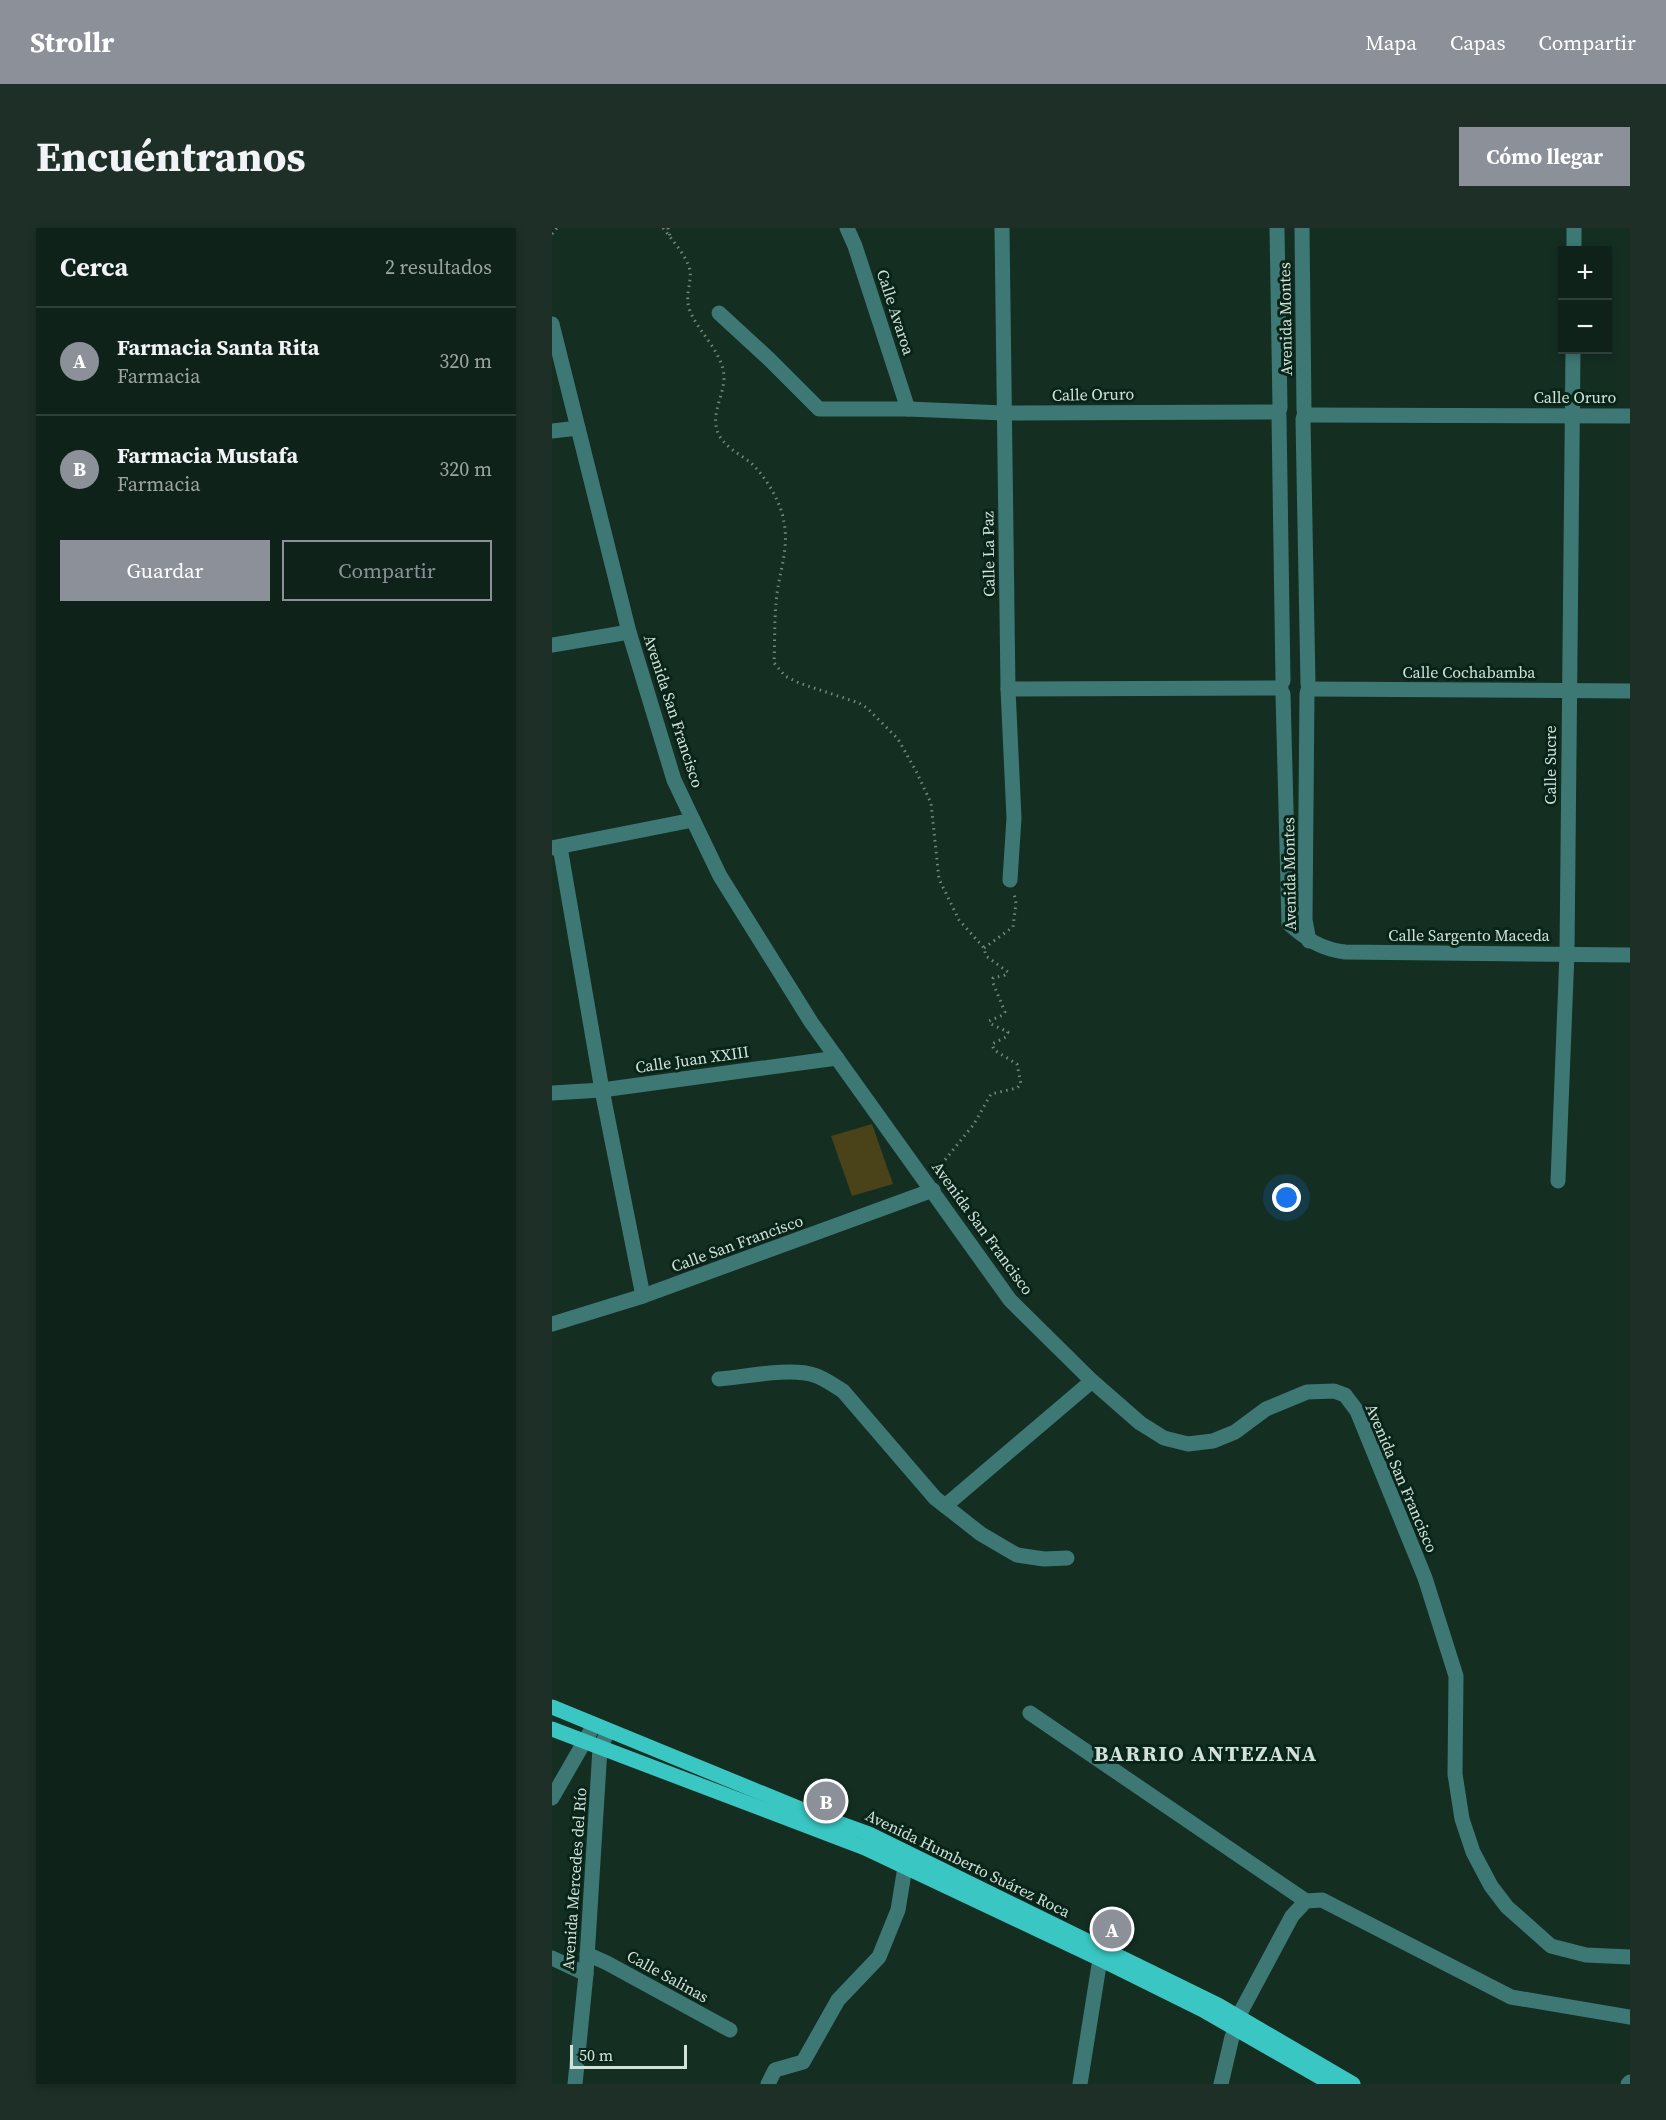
<!DOCTYPE html>
<html lang="es">
<meta charset="utf-8">
<style>
:root{--surface:#0f221a;--page:#1d2f27;--text:#f1f3f6;--muted:#9ba4a2;--line:#2f3f39;--accent:#8c9099}
body{margin:0;font-family:"Source Serif 4",serif;background:var(--page);color:var(--text)}
.controls{position:absolute;right:18px;top:18px;display:grid;overflow:hidden;border-radius:0px;box-shadow:0 3px 9px #0003}
.controls button{width:54px;height:54px;display:grid;place-items:center;padding:0;border:0;border-bottom:2px solid var(--line);background:var(--surface);color:var(--text);font:30px sans-serif}
.scale{position:absolute;left:18px;bottom:15px;width:117px;box-sizing:border-box;padding-left:6px;border:3px solid #d2e1d9;border-top:0;font-size:16px;line-height:21px;white-space:nowrap;color:#d2e1d9;-webkit-text-stroke:4px #092418;paint-order:stroke}
.you{position:absolute;left:735px;top:970px;width:21px;height:21px;margin:-15px;border:4px solid #fff;border-radius:50%;background:#1a73e8;box-shadow:0 0 0 9px #1a73e833}
.badge{display:grid;place-items:center;width:39px;height:39px;border-radius:50%;background:var(--accent);color:#fff;font-size:20px;font-weight:700}
.pin{position:absolute;translate:-50% -50%;border:3px solid #fff;box-shadow:0 2px 6px #0006}
.list{margin:0;padding:0;list-style:none}
h2{display:flex;justify-content:space-between;align-items:center;height:78px;margin:0;padding:0 24px;font-size:26px}
h2 small{font-size:20px;font-weight:400;color:var(--muted)}
.list li{display:grid;grid-template-columns:39px 1fr auto;gap:18px;align-items:center;box-sizing:border-box;height:108px;padding:0 24px;border-top:2px solid var(--line)}
.list b{display:block;font-size:22px;white-space:nowrap}
.list p{margin:0;font-size:20px;white-space:nowrap;color:var(--muted)}
.list em{font-size:20px;font-style:normal;color:var(--muted)}
.actions{display:flex;gap:12px;padding:18px 24px}
.actions a{flex:1;padding:14px 0;border:2px solid var(--accent);border-radius:0px;text-align:center;font-size:21px;color:var(--accent)}
.actions .main{background:var(--accent);color:#fff}
.map{position:relative;flex:none;width:1078px;height:1856px;overflow:hidden;border-radius:0px}
header{display:flex;align-items:center;gap:36px;box-sizing:border-box;height:84px;padding:0 30px;background:var(--accent);color:#fff}
header strong{font-size:28px}
nav{display:flex;gap:33px;margin-inline-start:auto;font-size:21px}
.intro{display:flex;align-items:center;justify-content:space-between;box-sizing:border-box;height:144px;padding:0 36px}
h1{margin:0;font-size:42px}
.button{padding:15px 27px;border-radius:0px;background:var(--accent);color:#fff;font-size:21px;font-weight:700}
main{display:flex;gap:36px;padding:0 36px}
aside{flex:1;background:var(--surface);border-radius:0px;box-shadow:0 3px 9px #0003}
.map>svg:first-child{display:block}
</style>
<header>
<strong>Strollr</strong>
<nav><a>Mapa</a><a>Capas</a><a>Compartir</a></nav>
</header>
<div class="intro"><h1>Encuéntranos</h1><a class="button">Cómo llegar</a></div>
<main>
<aside>
<h2>Cerca<small>2 resultados</small></h2>
<ul class="list">
<li><span class="badge">A</span><div><b>Farmacia Santa Rita</b><p>Farmacia</p></div><em>320 m</em></li>
<li><span class="badge">B</span><div><b>Farmacia Mustafa</b><p>Farmacia</p></div><em>320 m</em></li>
</ul>
<div class="actions"><a class="main">Guardar</a><a>Compartir</a></div>
</aside>
<div class="map">
<svg width="1078" height="1856" viewBox="0 0 1078 1856">
<rect width="100%" height="100%" fill="#142e22"/>
<path fill="#4a4218" d="M 320,896 L 341,956 L 300,968 L 279,908 Z"/>
<g fill="none" stroke-linecap="round" stroke-linejoin="round">
<g stroke="#73877d" stroke-width="3" stroke-dasharray="1.5 4.5" stroke-linecap="butt">
<path d="M 111,0 C 120,12 134,27 138,42 C 140,54 132,67 138,83 C 147,105 169,122 172,147 C 173,167 158,185 166,205 C 172,219 188,226 199,235 C 214,249 229,274 232,294 C 237,319 228,342 225,366 C 222,389 223,412 222,435 L 233,448 L 247,455 L 307,475 L 315,480 L 346,511 L 365,545 L 379,575 L 387,651 L 407,692 L 432,720 L 434,728 L 456,744 L 453,747 L 441,750 L 441,755 L 453,784 L 451,787 L 437,793 L 439,796 L 456,804 L 454,809 L 440,816 L 442,822 L 465,836 L 469,856 L 465,860 L 439,866 L 422,896 L 384,943"/>
<path d="M 116,0 L 118,8"/>
<path d="M 0,6 L 5,0"/>
<path d="M 432,720 L 461,699 L 464,675 L 462,665"/>
</g>
<g stroke="#3d7875" stroke-width="15">
<path d="M 295,0 L 303,18 L 356,181"/>
<path d="M 450,0 L 456,461 L 462,590 L 458,652"/>
<path d="M 725,0 L 728,180"/>
<path d="M 750,0 L 752,182"/>
<path d="M 1022,22 L 1022,0"/>
<path d="M 167,85 L 217,131 L 267,181 L 356,181 L 452,185 L 727,184"/>
<path d="M 0,96 L 77,404 L 122,552 L 141,592 L 168,648 L 259,794 L 458,1072 L 540,1153 L 588,1195 L 612,1210 L 636,1216 L 661,1213 L 683,1204 L 714,1181 L 755,1164 L 782,1163 L 793,1167 L 805,1183 L 873,1350 L 904,1448 L 903,1546 L 910,1591 L 921,1624 L 939,1658 L 955,1679 L 999,1718 L 1034,1727 L 1078,1729"/>
<path d="M 752,187 L 1078,188"/>
<path d="M 727,188 L 731,453"/>
<path d="M 751,191 L 756,456"/>
<path d="M 0,203 L 26,200"/>
<path d="M 0,417 L 77,404"/>
<path d="M 456,461 L 729,460"/>
<path d="M 756,461 L 1078,463"/>
<path d="M 755,465 L 753,692 L 757,713"/>
<path d="M 731,466 L 737,696 C 754,711 769,721 793,724 L 1078,727"/>
<path d="M 8,619 L 50,862 L 91,1068"/>
<path d="M 0,620 L 141,592"/>
<path d="M 0,865 L 50,862 L 285,830"/>
<path d="M 1006,953 L 1015,725 L 1021,122"/>
<path d="M 0,1096 L 91,1068 L 381,962"/>
<path d="M 167,1151 C 192,1149 239,1139 262,1147 C 272,1150 281,1157 291,1163 L 383,1270 L 429,1306 L 465,1327 L 492,1331 L 515,1330"/>
<path d="M 393,1278 L 540,1153"/>
<path d="M 478,1485 L 754,1673"/>
<path d="M 0,1570 L 42,1497"/>
<path d="M 35,1726 L 55,1735 L 178,1802"/>
<path d="M 0,1730 L 34,1746"/>
<path d="M 23,1856 L 34,1746 L 48,1520 L 56,1503"/>
<path d="M 216,1856 L 223,1842 L 251,1834 L 286,1772 L 327,1729 L 346,1682 L 353,1639"/>
<path d="M 528,1856 L 548,1731"/>
<path d="M 669,1856 L 680,1809 L 684,1801 L 686,1789 L 740,1688 L 754,1673 L 770,1672 L 959,1769 L 1078,1789"/>
<path d="M 1076,1856 L 1078,1854"/>
</g>
<g stroke="#3ac7c3" stroke-width="15">
<path d="M 0,1479 L 251,1582 L 317,1606 L 666,1777 L 801,1856"/>
<path d="M 0,1501 L 313,1620 L 548,1731 L 651,1782 L 780,1856"/>
</g>
</g>
<g text-anchor="middle" stroke-width="6" stroke-linejoin="round" paint-order="stroke">
<g font-size="16" fill="#d2e1d9" stroke="#092418">
<text transform="translate(344 84) rotate(72)" y="6">Calle Avaroa</text>
<text transform="translate(733 91) rotate(-91)" y="6">Avenida Montes</text>
<text transform="translate(541 166) rotate(-1)" y="6">Calle Oruro</text>
<text x="1023" y="175">Calle Oruro</text>
<text transform="translate(436 326) rotate(-91)" y="6">Calle La Paz</text>
<text x="917" y="450">Calle Cochabamba</text>
<text transform="translate(122 483) rotate(72)" y="6">Avenida San Francisco</text>
<text transform="translate(998 537) rotate(-90)" y="6">Calle Sucre</text>
<text transform="translate(737 646) rotate(-91)" y="6">Avenida Montes</text>
<text x="917" y="713">Calle Sargento Maceda</text>
<text transform="translate(140 831) rotate(-8)" y="6">Calle Juan XXIII</text>
<text transform="translate(431 1000) rotate(54)" y="6">Avenida San Francisco</text>
<text transform="translate(185 1015) rotate(-20)" y="6">Calle San Francisco</text>
<text transform="translate(850 1250) rotate(67)" y="6">Avenida San Francisco</text>
<text transform="translate(416 1635) rotate(26)" y="6">Avenida Humberto Suárez Roca</text>
<text transform="translate(22 1651) rotate(-86)" y="6">Avenida Mercedes del Río</text>
<text transform="translate(116 1748) rotate(29)" y="6">Calle Salinas</text>
</g>
<g font-size="22" font-weight="bold" letter-spacing="1.5" fill="#d2e1d9" stroke="#092418">
<text x="654" y="1533">BARRIO ANTEZANA</text>
</g>
</g>
</svg>
<div class="controls">
<button>+</button>
<button>−</button>
</div>
<div class="scale">50 m</div>
<div class="you"></div>
<div class="pin badge" style="left:560px;top:1701px">A</div>
<div class="pin badge" style="left:274px;top:1573px">B</div>
</div>
</main>
